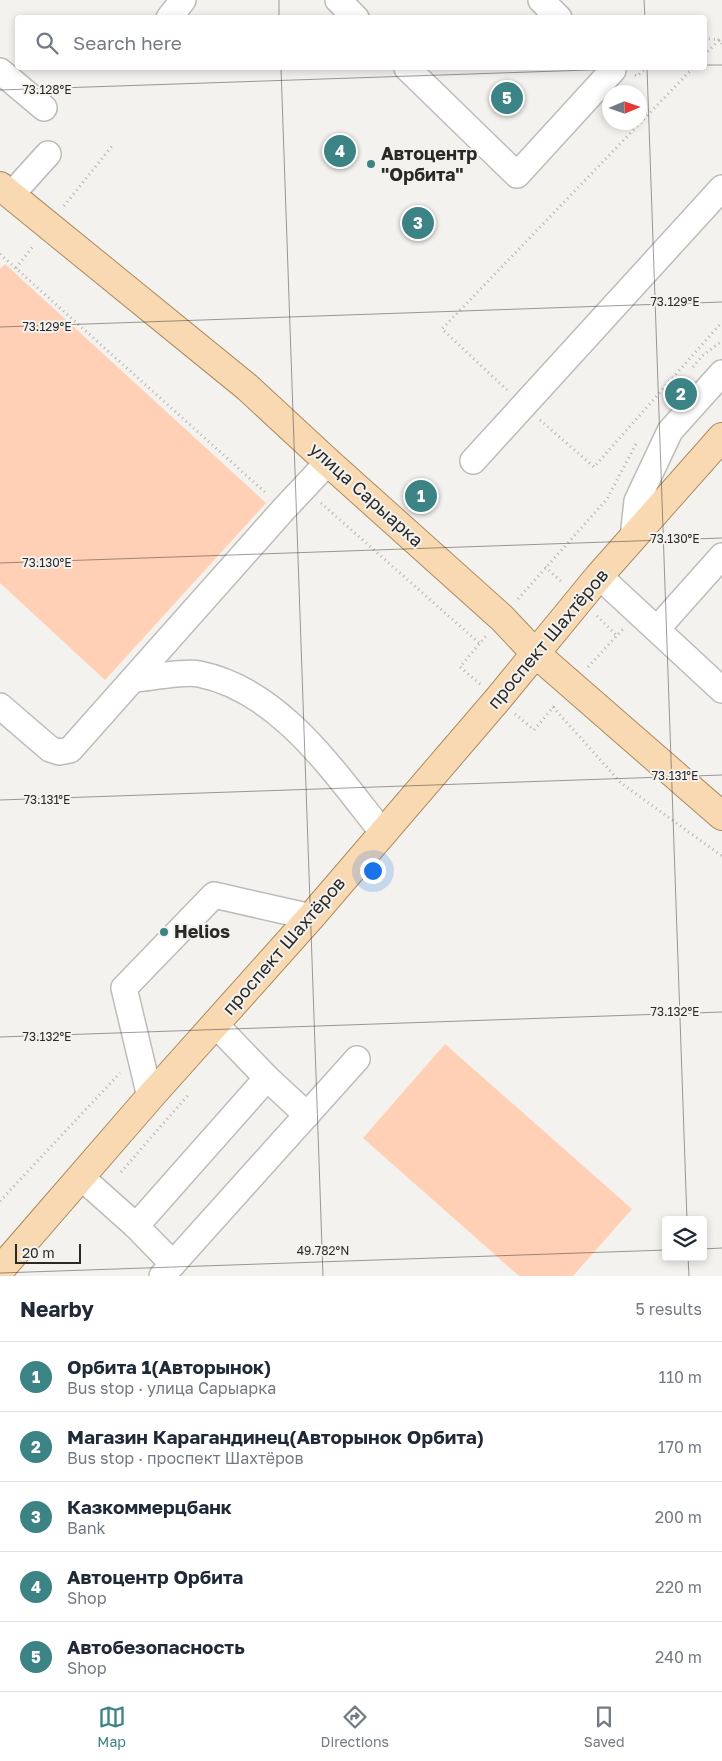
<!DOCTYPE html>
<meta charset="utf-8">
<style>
:root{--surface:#fff;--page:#f6f6f7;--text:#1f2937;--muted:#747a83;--line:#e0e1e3;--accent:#3b8384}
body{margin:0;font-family:"Golos Text",sans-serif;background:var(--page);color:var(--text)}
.controls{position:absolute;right:15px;bottom:15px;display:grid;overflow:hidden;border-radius:5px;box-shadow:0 2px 8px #0003}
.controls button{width:45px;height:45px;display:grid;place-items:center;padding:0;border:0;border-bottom:1px solid var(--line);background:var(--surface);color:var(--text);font:25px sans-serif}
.compass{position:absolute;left:602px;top:85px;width:45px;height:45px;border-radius:50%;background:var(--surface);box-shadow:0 2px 8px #0003;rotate:88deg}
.scale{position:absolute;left:15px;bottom:12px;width:66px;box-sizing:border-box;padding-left:5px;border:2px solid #2a2928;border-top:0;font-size:14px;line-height:18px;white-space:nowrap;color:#2a2928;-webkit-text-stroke:4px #f3f2ee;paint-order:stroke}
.you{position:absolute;left:372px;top:870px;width:18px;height:18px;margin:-12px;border:4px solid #fff;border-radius:50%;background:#1a73e8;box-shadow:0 0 0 8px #1a73e833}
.badge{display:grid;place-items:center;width:32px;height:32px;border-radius:50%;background:var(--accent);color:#fff;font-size:16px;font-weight:700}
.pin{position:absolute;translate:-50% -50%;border:2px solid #fff;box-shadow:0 1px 5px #0006}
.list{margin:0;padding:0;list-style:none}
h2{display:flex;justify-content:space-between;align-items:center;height:65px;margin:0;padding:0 20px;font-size:21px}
h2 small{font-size:16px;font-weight:400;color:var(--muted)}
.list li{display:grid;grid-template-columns:32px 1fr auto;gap:15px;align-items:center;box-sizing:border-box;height:70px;padding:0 20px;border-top:1px solid var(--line)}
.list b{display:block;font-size:19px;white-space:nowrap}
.list p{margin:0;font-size:16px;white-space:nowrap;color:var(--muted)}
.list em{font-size:16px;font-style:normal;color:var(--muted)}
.icon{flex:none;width:28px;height:28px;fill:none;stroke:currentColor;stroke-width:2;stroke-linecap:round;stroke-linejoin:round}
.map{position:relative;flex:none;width:722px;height:1276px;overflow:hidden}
.search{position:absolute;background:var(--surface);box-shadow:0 2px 8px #0003;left:15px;right:15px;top:15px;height:55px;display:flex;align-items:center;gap:12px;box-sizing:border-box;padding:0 18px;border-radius:5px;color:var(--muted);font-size:19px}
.sheet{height:415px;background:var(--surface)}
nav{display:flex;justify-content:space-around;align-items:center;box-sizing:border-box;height:70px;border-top:1px solid var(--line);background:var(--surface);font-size:14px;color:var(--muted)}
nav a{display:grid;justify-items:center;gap:2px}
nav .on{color:var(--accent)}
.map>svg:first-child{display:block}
</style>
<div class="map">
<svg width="722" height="1276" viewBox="0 0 722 1276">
<rect width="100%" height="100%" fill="#f3f2ee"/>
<g fill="#ffd0b5">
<path d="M 5,264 L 266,503 L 105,680 L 0,583 L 0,269 Z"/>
<path d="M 445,1044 L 632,1209 L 573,1276 L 519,1276 L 363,1138 Z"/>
</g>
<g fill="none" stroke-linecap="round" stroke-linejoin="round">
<g stroke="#bdbcb9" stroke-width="28">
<g id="minor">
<path d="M 338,0 L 356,18"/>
<path d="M 541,0 L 559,18"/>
<path d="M 169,18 L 183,0"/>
<path d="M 407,68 L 517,175 L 613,70 L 611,68"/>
<path d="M 0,71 L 44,108"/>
<path d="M 11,195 L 48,154"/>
<path d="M 473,461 L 722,188"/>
<path d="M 633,538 L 637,501 L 670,431 L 722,373"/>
<path d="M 599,576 L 722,690"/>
<path d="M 657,629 L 722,556"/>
<path d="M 134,679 C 149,678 186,671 199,674 C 280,690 334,772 383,833"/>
<path d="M 0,706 L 50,749 L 59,752 L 70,750 L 284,509 L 328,462"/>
<path d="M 215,1024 L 267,1078 L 307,1115"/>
<path d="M 150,1097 L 124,988 L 214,895 L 311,917"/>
<path d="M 81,1177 L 136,1226 L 173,1264"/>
<path d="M 136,1226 L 267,1078"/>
<path d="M 162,1276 L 357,1059"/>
</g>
</g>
<g stroke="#ad8b60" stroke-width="30">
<g id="major">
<path d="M 0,186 L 247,387 L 328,462 L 502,618 L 535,653 L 722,816"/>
<path d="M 0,1270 L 150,1097 L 311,917 L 498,699 L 599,576 L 722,437"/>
</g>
</g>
<g stroke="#b4b3b0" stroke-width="3" stroke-dasharray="1 4" stroke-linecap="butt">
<path d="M 704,38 L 719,40 L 722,37"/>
<path d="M 704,55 L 719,40 L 722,44"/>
<path d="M 635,75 L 637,76 L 646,68"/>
<path d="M 64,206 L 112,146"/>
<path d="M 0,254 L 267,494"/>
<path d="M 16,268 L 34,245"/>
<path d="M 693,367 L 702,356 L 722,341"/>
<path d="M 507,390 L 442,329 L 693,68"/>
<path d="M 540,420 L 594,467 L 722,322"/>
<path d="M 321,503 L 479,643"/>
<path d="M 545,567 L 563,583"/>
<path d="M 518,599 L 607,499 L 636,444"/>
<path d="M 597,616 L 617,636"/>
<path d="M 588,667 L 623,629"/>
<path d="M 480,684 L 460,667 L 486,636"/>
<path d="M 553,707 L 621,783 L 722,856"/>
<path d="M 515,714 L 534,730 L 556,704"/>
<path d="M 121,1172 L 189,1094"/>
<path d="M 0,1201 L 120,1073"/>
</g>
<use href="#minor" stroke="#fff" stroke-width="25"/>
<use href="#major" stroke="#f8d9b2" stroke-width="28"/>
</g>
<path fill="none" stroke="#2a2928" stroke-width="1" stroke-opacity="0.45" d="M 279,0 L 279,18M 644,0 L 645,18M 704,65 L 722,65M 281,68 L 323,1276M 647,68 L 687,1220M 0,90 L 647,68M 0,327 L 722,302M 0,563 L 722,538M 0,800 L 722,775M 0,1037 L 722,1012M 703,1249 L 722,1248M 688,1257 L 689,1276M 0,1273 L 666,1250"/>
<g fill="#3b8384" stroke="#f3f2ee" stroke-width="2">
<circle cx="371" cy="164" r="5"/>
<circle cx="164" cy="932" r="5"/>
</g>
<g text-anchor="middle" stroke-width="4" stroke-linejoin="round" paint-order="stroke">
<g font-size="18" font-weight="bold" fill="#2a2928" stroke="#f3f2ee" text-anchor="start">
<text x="381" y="160">Автоцентр<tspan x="381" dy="21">"Орбита"</tspan></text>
<text x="174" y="938">Helios</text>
</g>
<g font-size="18" fill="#2a2928" stroke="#f3f2ee">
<text transform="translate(366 495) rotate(42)" y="6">улица Сарыарка</text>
<text transform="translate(548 639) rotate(-50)" y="6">проспект Шахтёров</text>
<text transform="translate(284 946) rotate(-49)" y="6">проспект Шахтёров</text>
</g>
</g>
<g font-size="12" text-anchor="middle" fill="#2a2928" stroke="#f3f2ee" stroke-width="4" stroke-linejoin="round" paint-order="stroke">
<text x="47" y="94">73.128°E</text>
<text x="675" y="306">73.129°E</text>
<text x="47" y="331">73.129°E</text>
<text x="675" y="543">73.130°E</text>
<text x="47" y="567">73.130°E</text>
<text x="675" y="780">73.131°E</text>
<text x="47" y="804">73.131°E</text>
<text x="675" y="1016">73.132°E</text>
<text x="47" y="1041">73.132°E</text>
<text x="323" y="1255">49.782°N</text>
</g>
</svg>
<div class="controls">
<button><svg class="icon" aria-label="layers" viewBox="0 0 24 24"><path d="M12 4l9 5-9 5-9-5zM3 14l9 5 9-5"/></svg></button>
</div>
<svg class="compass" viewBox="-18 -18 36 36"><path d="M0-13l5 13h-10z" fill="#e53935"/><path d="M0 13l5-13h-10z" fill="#747a83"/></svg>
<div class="scale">20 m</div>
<div class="you"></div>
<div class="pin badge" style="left:421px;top:496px">1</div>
<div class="pin badge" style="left:681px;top:394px">2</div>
<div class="pin badge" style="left:418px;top:223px">3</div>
<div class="pin badge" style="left:340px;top:151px">4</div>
<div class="pin badge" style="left:507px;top:98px">5</div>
<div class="search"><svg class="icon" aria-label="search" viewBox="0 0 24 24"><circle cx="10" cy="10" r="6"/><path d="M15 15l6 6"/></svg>Search here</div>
</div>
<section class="sheet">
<h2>Nearby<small>5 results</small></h2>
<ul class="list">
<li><span class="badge">1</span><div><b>Орбита 1(Авторынок)</b><p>Bus stop · улица Сарыарка</p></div><em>110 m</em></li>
<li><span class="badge">2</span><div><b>Магазин Карагандинец(Авторынок Орбита)</b><p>Bus stop · проспект Шахтёров</p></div><em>170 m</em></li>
<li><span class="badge">3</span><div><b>Казкоммерцбанк</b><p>Bank</p></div><em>200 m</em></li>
<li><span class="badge">4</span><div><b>Автоцентр Орбита</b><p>Shop</p></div><em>220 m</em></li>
<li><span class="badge">5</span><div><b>Автобезопасность</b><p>Shop</p></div><em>240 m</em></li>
</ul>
</section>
<nav>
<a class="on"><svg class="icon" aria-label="map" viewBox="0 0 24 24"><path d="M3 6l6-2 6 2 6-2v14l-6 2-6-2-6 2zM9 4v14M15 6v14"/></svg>Map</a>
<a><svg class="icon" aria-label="directions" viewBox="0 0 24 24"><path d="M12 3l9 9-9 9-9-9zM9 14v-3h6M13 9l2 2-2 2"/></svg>Directions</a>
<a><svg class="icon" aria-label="saved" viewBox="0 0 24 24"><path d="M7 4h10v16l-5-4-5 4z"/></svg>Saved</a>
</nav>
